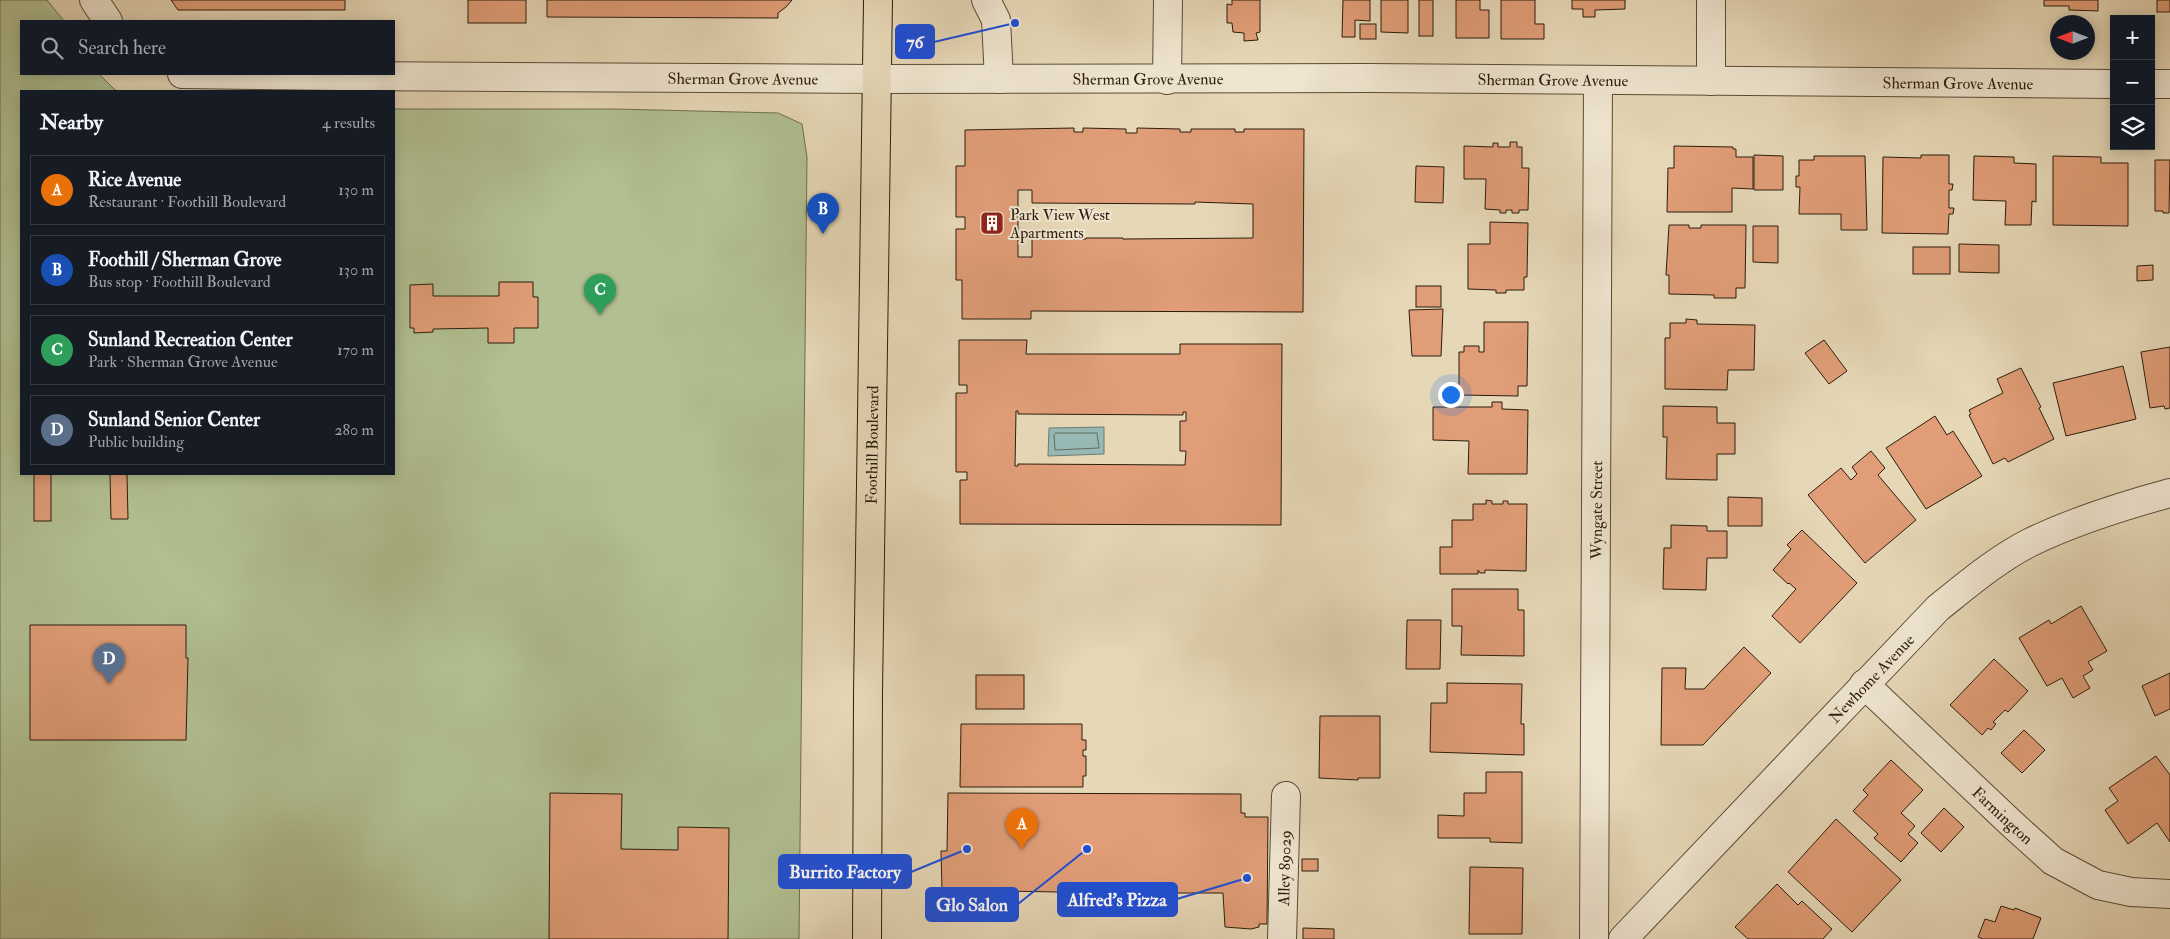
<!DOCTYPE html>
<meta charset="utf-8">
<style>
:root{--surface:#171b24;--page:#242831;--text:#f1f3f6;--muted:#9ea1a6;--line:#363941;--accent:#c59692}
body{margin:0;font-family:"IM FELL Double Pica",serif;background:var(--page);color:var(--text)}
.controls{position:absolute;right:15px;top:15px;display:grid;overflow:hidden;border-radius:0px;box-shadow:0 2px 12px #0003}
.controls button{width:45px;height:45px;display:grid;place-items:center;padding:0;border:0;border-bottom:1px solid var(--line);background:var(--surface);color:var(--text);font:25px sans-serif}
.compass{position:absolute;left:2050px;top:15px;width:45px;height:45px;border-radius:50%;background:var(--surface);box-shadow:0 2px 12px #0003;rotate:270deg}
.you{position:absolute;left:1450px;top:394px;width:18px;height:18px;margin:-12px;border:4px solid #fff;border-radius:50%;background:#1a73e8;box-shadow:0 0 0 8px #1a73e833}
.badge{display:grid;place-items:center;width:32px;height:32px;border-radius:50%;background:var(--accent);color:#fff;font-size:16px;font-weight:700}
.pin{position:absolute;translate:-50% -41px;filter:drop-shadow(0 1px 2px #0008)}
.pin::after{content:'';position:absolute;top:26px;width:18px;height:15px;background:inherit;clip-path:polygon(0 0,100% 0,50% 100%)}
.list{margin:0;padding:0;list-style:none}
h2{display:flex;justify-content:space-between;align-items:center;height:65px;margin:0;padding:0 20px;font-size:21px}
h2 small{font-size:16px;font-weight:400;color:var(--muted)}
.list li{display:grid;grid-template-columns:32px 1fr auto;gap:15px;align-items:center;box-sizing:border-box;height:70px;margin:0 10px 10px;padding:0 10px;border:1px solid var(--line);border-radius:0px}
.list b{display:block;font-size:19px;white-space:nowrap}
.list p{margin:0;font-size:16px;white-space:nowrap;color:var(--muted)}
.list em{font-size:16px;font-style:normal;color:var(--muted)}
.icon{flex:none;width:28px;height:28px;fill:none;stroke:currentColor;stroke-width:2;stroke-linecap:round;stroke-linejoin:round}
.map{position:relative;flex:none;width:2170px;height:939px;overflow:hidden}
.search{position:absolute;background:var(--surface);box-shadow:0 2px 12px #0003;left:20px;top:20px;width:375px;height:55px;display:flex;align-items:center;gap:12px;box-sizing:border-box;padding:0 18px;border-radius:0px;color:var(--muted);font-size:19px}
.panel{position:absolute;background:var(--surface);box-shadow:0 2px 12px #0003;left:20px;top:90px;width:375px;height:385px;border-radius:0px}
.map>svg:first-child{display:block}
</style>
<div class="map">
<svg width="2170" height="939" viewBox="0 0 2170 939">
<rect width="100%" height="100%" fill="#e6d7b6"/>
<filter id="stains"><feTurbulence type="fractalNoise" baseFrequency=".004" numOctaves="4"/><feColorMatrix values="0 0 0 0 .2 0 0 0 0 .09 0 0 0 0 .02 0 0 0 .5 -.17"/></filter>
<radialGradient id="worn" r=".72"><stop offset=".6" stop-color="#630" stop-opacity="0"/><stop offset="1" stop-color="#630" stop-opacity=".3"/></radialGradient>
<path fill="#b1bf91" stroke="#6e6e4e" d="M 0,0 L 47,0 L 64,21 L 21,21 L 21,74 L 99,74 L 115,90 L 120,91 L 21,91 L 21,474 L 394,474 L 394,109 L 615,109 L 778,113 L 802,124 L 807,157 L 799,939 L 0,939 Z"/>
<path fill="#97b8b4" stroke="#6c7a71" d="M 1104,427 L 1104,454 L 1048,456 L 1049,428 Z"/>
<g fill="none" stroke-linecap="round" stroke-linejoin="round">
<path stroke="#616a60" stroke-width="1" d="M 1056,433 L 1097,433 L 1099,448 L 1055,450 L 1054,435 Z"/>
</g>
<g fill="#e09d77" stroke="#2b1d0c" fill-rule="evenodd">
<path d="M 171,0 L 345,0 L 345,10 L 178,10 Z"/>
<rect x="468" y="0" width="58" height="23"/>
<path d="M 547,0 L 792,0 L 786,7 L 778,13 L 778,18 L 547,17 Z"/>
<path d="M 1232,0 L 1260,0 L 1260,32 L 1256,33 L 1258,40 L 1244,41 L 1244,33 L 1233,32 L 1232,23 L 1227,23 L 1227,4 L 1232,5 Z"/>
<path d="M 1343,0 L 1370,0 L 1370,21 L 1355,20 L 1355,37 L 1342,37 Z"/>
<path d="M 1381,0 L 1408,0 L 1408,33 L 1381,32 Z"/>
<rect x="1419" y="0" width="14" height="36"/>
<path d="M 1456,0 L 1480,0 L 1480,10 L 1489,10 L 1489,38 L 1456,38 Z"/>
<path d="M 1501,0 L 1535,0 L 1535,24 L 1544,24 L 1544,39 L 1501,39 Z"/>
<path d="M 1572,0 L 1625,0 L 1625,9 L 1595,10 L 1595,17 L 1583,17 L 1583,9 L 1572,9 Z"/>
<path d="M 2044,0 L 2098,0 L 2098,11 L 2069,10 L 2069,6 L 2044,6 Z"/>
<rect x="2157" y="0" width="13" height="12"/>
<rect x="1360" y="24" width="16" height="15"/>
<path d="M 1074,128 L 1074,132 L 1083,132 L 1083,128 L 1126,129 L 1126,133 L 1137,133 L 1137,128 L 1180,129 L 1180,132 L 1191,132 L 1191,129 L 1235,129 L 1235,132 L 1244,132 L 1244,129 L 1304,129 L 1303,312 L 1031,311 L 1031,319 L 962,319 L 962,280 L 956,280 L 956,229 L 965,229 L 965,217 L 956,217 L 956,166 L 965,166 L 965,130 ZM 1018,190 L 1032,190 L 1032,203 L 1195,204 L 1195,202 L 1253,204 L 1253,238 L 1123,239 L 1123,238 L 1086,238 L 1086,239 L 1051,239 L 1051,238 L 1032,238 L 1032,257 L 1018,257 Z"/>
<path d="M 1510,142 L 1517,142 L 1517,147 L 1522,147 L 1522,168 L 1529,168 L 1528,210 L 1519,210 L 1519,213 L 1512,213 L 1512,210 L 1506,210 L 1506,213 L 1500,213 L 1500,210 L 1485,209 L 1486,179 L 1464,179 L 1464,146 L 1493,147 L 1493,143 L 1498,143 L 1498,147 L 1510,147 Z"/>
<path d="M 1674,146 L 1733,147 L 1733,149 L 1736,149 L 1736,157 L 1753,157 L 1753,189 L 1732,188 L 1732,212 L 1667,212 L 1668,168 L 1674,168 Z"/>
<path d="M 1754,155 L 1783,156 L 1783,190 L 1754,190 Z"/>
<path d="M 1921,155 L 1949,155 L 1949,184 L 1953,184 L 1952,190 L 1949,190 L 1949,208 L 1954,208 L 1953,214 L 1949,214 L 1948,234 L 1882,233 L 1883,157 L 1921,158 Z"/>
<path d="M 1814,156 L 1865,156 L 1867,230 L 1841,230 L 1841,214 L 1799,214 L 1800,187 L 1796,187 L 1796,176 L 1799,176 L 1799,160 L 1814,160 Z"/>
<path d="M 1974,156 L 2014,157 L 2014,163 L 2036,164 L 2036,202 L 2032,201 L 2031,225 L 2005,225 L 2006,201 L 1973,200 Z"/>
<path d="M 2053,156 L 2101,157 L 2101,163 L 2128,163 L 2128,226 L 2053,225 Z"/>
<path d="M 2155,160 L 2170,160 L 2169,213 L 2163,213 L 2163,211 L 2155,211 Z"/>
<path d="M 1416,166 L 1444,167 L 1443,203 L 1415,202 Z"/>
<path d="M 1490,222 L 1528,223 L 1527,277 L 1524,277 L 1524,290 L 1506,290 L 1506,293 L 1496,293 L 1496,290 L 1468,289 L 1468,244 L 1490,244 Z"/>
<path d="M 1669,225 L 1689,225 L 1689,228 L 1701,228 L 1701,225 L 1746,225 L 1745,288 L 1736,288 L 1736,298 L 1714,298 L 1714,295 L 1669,294 L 1669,275 L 1666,275 Z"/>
<path d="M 1753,226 L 1778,226 L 1778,263 L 1753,262 Z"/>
<path d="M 1959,244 L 1999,245 L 1999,273 L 1959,272 Z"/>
<rect x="1913" y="247" width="37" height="27"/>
<path d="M 2153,265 L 2153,280 L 2137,281 L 2137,266 Z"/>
<path d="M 499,282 L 533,282 L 533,297 L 538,297 L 538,328 L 514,328 L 514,343 L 488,343 L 488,328 L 433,329 L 433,332 L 414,333 L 414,328 L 410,328 L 410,285 L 433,284 L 433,296 L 499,296 Z"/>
<rect x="1416" y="286" width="25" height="21"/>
<path d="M 1443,309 L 1441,356 L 1412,356 L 1409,310 Z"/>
<path d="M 1686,319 L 1697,320 L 1697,324 L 1755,325 L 1754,370 L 1728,370 L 1727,390 L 1665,389 L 1665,338 L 1670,338 L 1670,323 L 1686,323 Z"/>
<path d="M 1484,322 L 1528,322 L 1527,386 L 1518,386 L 1518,396 L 1459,395 L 1459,352 L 1464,352 L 1464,346 L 1479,346 L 1479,352 L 1484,352 Z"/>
<path d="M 959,340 L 1027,340 L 1026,354 L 1180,354 L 1180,344 L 1282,344 L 1281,525 L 960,524 L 960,480 L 967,480 L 967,472 L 956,472 L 956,393 L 967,393 L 967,385 L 959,385 ZM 1016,411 L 1018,411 L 1018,414 L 1183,415 L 1183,412 L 1186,412 L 1186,421 L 1180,421 L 1180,451 L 1186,451 L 1185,465 L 1018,464 L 1018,466 L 1015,466 Z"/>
<path d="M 1824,340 L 1847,371 L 1829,384 L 1805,353 Z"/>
<path d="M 2170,347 L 2170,408 L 2165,409 L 2164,406 L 2150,408 L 2141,352 Z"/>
<path d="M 2123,366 L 2136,419 L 2066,436 L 2053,383 Z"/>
<path d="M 2021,368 L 2041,407 L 2039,408 L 2054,439 L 2008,462 L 2005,458 L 1993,464 L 1969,415 L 1971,414 L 1969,410 L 2003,393 L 1997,379 Z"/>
<path d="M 1492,402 L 1502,402 L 1502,409 L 1528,410 L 1527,474 L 1468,474 L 1469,441 L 1433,440 L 1433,407 L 1492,407 Z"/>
<path d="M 1663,406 L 1717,407 L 1717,423 L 1735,423 L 1735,454 L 1717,454 L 1717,480 L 1666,479 L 1667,437 L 1663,437 Z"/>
<path d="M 1935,416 L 1947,435 L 1953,431 L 1982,476 L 1926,509 L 1886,448 Z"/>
<path d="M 1871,451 L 1885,468 L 1878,475 L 1916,520 L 1865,563 L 1808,495 L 1841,468 L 1851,480 L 1857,474 L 1852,467 Z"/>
<rect x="34" y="474" width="17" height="47"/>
<path d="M 110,474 L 127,474 L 128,519 L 111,519 Z"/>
<path d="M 1728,497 L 1762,498 L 1762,526 L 1728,526 Z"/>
<path d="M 1486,500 L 1492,501 L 1492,504 L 1503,504 L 1503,501 L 1508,501 L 1508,504 L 1527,504 L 1526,571 L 1485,570 L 1485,573 L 1480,573 L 1478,570 L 1478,574 L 1440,574 L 1440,547 L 1452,547 L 1452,520 L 1473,520 L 1473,504 L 1486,504 Z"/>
<path d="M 1671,525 L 1707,526 L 1707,531 L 1727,531 L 1727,558 L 1707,558 L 1706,590 L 1663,589 L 1664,548 L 1671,548 Z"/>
<path d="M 1802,530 L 1857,583 L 1800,643 L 1772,616 L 1796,589 L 1789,583 L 1788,584 L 1773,570 L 1791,549 L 1787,545 Z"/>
<path d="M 1452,589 L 1518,589 L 1518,610 L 1524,610 L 1524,656 L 1461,655 L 1462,626 L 1452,626 Z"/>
<path d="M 2081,606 L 2107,651 L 2088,662 L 2093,670 L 2083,676 L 2090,688 L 2073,698 L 2062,678 L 2047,686 L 2019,638 L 2049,620 L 2051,624 Z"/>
<path d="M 1407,620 L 1441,620 L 1440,669 L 1406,669 Z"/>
<path d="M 30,625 L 186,625 L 186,658 L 188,658 L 186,740 L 30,740 Z"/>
<path d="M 1744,647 L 1771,673 L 1703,745 L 1661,745 L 1662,668 L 1686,668 L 1685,689 L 1704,689 Z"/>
<path d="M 1994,659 L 2028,691 L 2008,712 L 2005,710 L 1993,722 L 1996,724 L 1991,730 L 1988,728 L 1982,735 L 1950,705 Z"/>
<path d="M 2170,673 L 2170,709 L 2155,716 L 2142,686 Z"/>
<rect x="976" y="675" width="48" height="34"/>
<path d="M 1447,683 L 1522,684 L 1521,724 L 1524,724 L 1524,755 L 1430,752 L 1431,703 L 1447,703 Z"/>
<path d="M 1320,716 L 1380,716 L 1380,778 L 1358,778 L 1358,780 L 1319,778 Z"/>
<path d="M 961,724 L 1082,724 L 1082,740 L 1086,740 L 1086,750 L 1083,750 L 1083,756 L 1086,756 L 1086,776 L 1083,776 L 1083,787 L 960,787 Z"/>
<path d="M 2024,730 L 2045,750 L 2022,773 L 2001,753 Z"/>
<path d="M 2156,756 L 2170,775 L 2170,842 L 2157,823 L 2128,844 L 2105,810 L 2118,801 L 2109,788 Z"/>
<path d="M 1891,760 L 1923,790 L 1901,813 L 1915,826 L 1908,834 L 1918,843 L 1901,862 L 1874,838 L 1878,834 L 1853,811 L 1868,795 L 1863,790 Z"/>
<path d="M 1486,772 L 1522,772 L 1522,843 L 1490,842 L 1490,838 L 1438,838 L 1438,815 L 1464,816 L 1464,793 L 1486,793 Z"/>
<path d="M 550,793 L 622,794 L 621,849 L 678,850 L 678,827 L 729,828 L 728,939 L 549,939 Z"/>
<path d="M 948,793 L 1241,794 L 1241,813 L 1245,813 L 1245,817 L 1268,817 L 1267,924 L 1259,924 L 1259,927 L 1251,929 L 1225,927 L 1223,893 L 1163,893 L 1163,891 L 1151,891 L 1151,893 L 1071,893 L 1071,891 L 1059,891 L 1059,892 L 1000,891 L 1000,893 L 949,892 L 949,891 L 942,891 L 941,851 L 947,851 Z"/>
<path d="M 1944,808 L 1964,827 L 1941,852 L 1921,833 Z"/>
<path d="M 1836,819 L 1901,880 L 1852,932 L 1788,872 Z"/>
<rect x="1302" y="859" width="16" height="12"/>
<path d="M 1470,867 L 1523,868 L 1522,934 L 1469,934 Z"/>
<path d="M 1777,884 L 1798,905 L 1802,901 L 1832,929 L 1823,939 L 1748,939 L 1735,927 Z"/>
<path d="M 2001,906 L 2014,910 L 2015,908 L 2041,918 L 2033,939 L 1983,939 L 1978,937 L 1985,919 L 1995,922 Z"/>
<path d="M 1303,928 L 1334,929 L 1334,939 L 1303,939 Z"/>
</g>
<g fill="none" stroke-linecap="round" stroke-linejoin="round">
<g stroke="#5a4c36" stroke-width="30">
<g id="minor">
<path d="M 94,0 L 108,21"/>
<path d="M 986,0 L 996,20 L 999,79"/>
<path d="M 1711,0 L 1711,81"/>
<path id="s1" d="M 182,74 L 340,76 L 877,79 L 1369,78 L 2114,84"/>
<path d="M 1167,80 L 1168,0"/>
<path d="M 2151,84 L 2170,84"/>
<path id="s2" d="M 1864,684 L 2012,824 L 2053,861 L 2098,885 L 2131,892 L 2170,894"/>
<path id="s3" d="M 1282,939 L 1286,796"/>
<path id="s4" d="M 1594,939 L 1598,81"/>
<path id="s5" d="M 1623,939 L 1938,608 C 1967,585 1996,560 2029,543 C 2074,521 2122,506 2170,493"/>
</g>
</g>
<g stroke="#2b1d0c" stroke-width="30">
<g id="major">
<path id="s6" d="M 867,939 L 868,693 L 878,0"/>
</g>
</g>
<use href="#minor" stroke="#efe5d0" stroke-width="28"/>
<use href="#major" stroke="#e6d7b6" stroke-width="28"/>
</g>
<defs>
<g id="building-square" transform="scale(1.25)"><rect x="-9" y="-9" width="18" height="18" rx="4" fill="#8f2418" stroke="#efe5d0"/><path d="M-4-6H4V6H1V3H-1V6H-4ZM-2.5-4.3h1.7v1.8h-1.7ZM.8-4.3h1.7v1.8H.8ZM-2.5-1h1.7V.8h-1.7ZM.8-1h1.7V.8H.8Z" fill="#fff"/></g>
</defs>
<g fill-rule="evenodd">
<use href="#building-square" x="992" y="223"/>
</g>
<g text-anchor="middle" stroke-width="4" stroke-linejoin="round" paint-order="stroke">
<g font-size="16" fill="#2b1d0c" stroke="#efe5d0">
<text dy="6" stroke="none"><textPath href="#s1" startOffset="561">Sherman Grove Avenue</textPath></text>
<text dy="6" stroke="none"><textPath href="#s1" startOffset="966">Sherman Grove Avenue</textPath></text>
<text dy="6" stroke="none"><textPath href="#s1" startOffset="1371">Sherman Grove Avenue</textPath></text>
<text dy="6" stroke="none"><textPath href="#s1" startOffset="1776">Sherman Grove Avenue</textPath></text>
<text dy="6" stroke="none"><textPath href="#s6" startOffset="494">Foothill Boulevard</textPath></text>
<text dy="6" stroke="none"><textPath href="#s4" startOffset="429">Wyngate Street</textPath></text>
<text dy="6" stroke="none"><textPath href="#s5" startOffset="360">Newhome Avenue</textPath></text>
<text dy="6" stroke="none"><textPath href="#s2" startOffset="191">Farmington</textPath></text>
<text dy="6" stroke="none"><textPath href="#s3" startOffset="71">Alley 89029</textPath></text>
</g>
<g font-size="16" fill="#2b1d0c" stroke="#efe5d0" text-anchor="start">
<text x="1010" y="220">Park View West<tspan x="1010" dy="18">Apartments</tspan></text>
</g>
</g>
<path fill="none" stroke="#1d4ed8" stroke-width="2" d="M1015 23L934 42M967 849L911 872M1247 878L1177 899M1087 849L1018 904"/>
<g fill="#1d4ed8" stroke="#efe5d0" stroke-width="2">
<circle cx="1015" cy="23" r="5"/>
<circle cx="967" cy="849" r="5"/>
<circle cx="1247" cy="878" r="5"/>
<circle cx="1087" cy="849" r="5"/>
</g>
<g fill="#1d4ed8" stroke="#1d4ed8" stroke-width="2">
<rect x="896" y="25" width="38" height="33" rx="5"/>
<rect x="779" y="855" width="132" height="33" rx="5"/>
<rect x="1058" y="883" width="119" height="33" rx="5"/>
<rect x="926" y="888" width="92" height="33" rx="5"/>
</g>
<g font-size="18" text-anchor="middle" font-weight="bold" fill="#fff">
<text x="915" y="48">76</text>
<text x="845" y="878">Burrito Factory</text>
<text x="1117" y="906">Alfred's Pizza</text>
<text x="972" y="911">Glo Salon</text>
</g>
<rect width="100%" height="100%" filter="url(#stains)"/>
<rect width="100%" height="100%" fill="url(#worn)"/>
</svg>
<div class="controls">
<button>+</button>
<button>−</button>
<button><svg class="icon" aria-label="layers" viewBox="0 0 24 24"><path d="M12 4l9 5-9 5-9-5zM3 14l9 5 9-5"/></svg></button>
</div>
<svg class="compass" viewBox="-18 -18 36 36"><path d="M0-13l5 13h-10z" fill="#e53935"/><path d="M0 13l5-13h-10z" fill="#9ea1a6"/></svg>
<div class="you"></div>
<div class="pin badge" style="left:1022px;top:849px;background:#e8710a">A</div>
<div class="pin badge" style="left:823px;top:234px;background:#1a4fb4">B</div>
<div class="pin badge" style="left:600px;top:315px;background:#2e9e5b">C</div>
<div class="pin badge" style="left:109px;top:684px;background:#5c6f8a">D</div>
<div class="search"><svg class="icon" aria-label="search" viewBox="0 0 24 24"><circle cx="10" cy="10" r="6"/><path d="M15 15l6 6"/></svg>Search here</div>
<section class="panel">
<h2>Nearby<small>4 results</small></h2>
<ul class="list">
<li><span class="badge" style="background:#e8710a">A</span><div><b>Rice Avenue</b><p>Restaurant · Foothill Boulevard</p></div><em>130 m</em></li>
<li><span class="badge" style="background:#1a4fb4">B</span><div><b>Foothill / Sherman Grove</b><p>Bus stop · Foothill Boulevard</p></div><em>130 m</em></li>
<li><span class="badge" style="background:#2e9e5b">C</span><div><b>Sunland Recreation Center</b><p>Park · Sherman Grove Avenue</p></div><em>170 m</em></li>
<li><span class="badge" style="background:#5c6f8a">D</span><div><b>Sunland Senior Center</b><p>Public building</p></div><em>280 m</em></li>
</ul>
</section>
</div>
